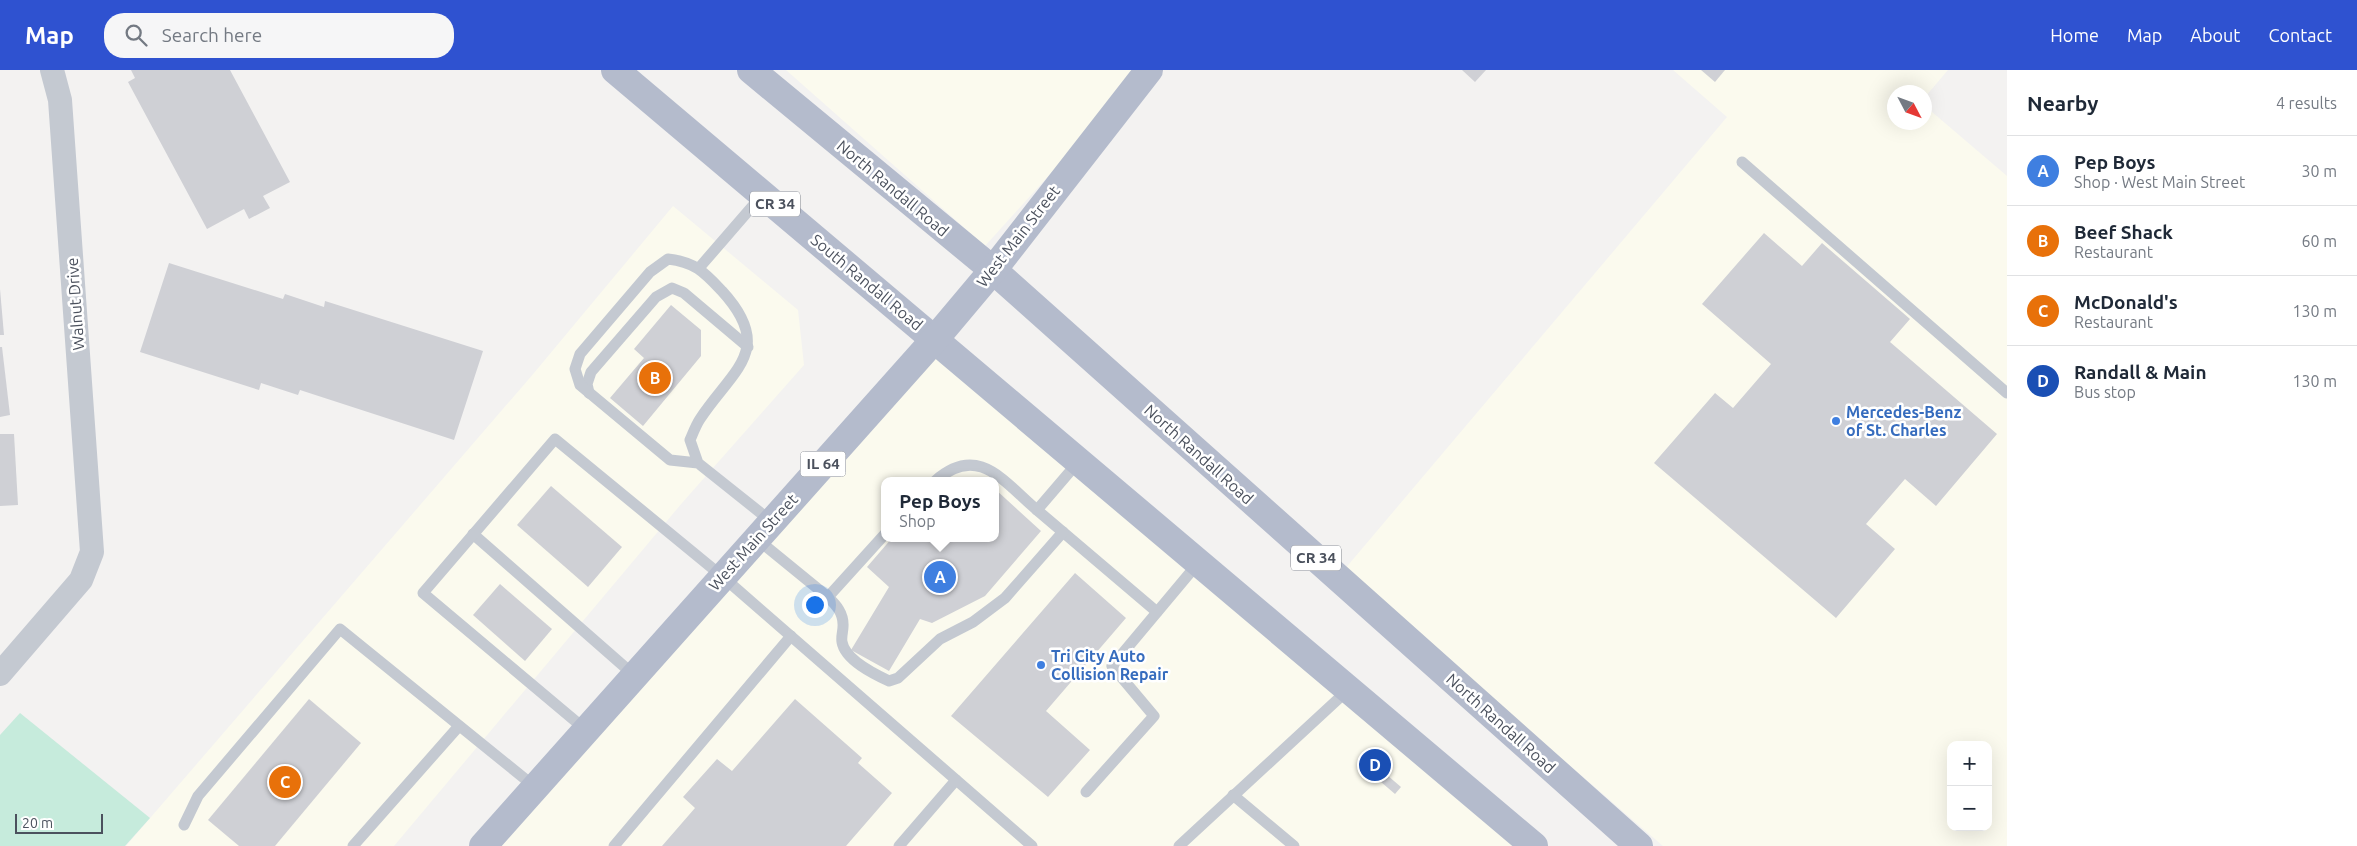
<!DOCTYPE html>
<meta charset="utf-8">
<style>
:root{--surface:#fff;--page:#f6f6f7;--text:#1f2937;--muted:#747a83;--line:#e0e1e3;--accent:#2f52d0}
body{margin:0;font-family:Ubuntu,sans-serif;background:var(--page);color:var(--text)}
.controls{position:absolute;right:15px;bottom:15px;display:grid;overflow:hidden;border-radius:10px;box-shadow:0 5px 20px #0002}
.controls button{width:45px;height:45px;display:grid;place-items:center;padding:0;border:0;border-bottom:1px solid var(--line);background:var(--surface);color:var(--text);font:25px sans-serif}
.compass{position:absolute;left:1887px;top:15px;width:45px;height:45px;border-radius:50%;background:var(--surface);box-shadow:0 5px 20px #0002;rotate:131deg}
.scale{position:absolute;left:15px;bottom:12px;width:88px;box-sizing:border-box;padding-left:5px;border:2px solid #4b515d;border-top:0;font-size:14px;line-height:18px;white-space:nowrap;color:#4b515d;-webkit-text-stroke:4px #fff;paint-order:stroke}
.you{position:absolute;left:814px;top:534px;width:18px;height:18px;margin:-12px;border:4px solid #fff;border-radius:50%;background:#1a73e8;box-shadow:0 0 0 8px #1a73e833}
.badge{display:grid;place-items:center;width:32px;height:32px;border-radius:50%;background:var(--accent);color:#fff;font-size:16px;font-weight:700}
.pin{position:absolute;translate:-50% -50%;border:2px solid #fff;box-shadow:0 1px 5px #0006}
.popup{position:absolute;left:881px;top:407px;width:118px;height:65px;box-sizing:border-box;display:grid;place-content:center;border-radius:10px;background:var(--surface);filter:drop-shadow(0 1px 4px #0005);font-size:16px;white-space:nowrap;color:var(--muted)}
.popup b{font-size:19px;color:var(--text)}
.popup::after{content:'';position:absolute;left:50%;top:100%;margin-left:-10px;border:10px solid transparent;border-top-color:var(--surface)}
.list{margin:0;padding:0;list-style:none}
h2{display:flex;justify-content:space-between;align-items:center;height:65px;margin:0;padding:0 20px;font-size:21px}
h2 small{font-size:16px;font-weight:400;color:var(--muted)}
.list li{display:grid;grid-template-columns:32px 1fr auto;gap:15px;align-items:center;box-sizing:border-box;height:70px;padding:0 20px;border-top:1px solid var(--line)}
.list b{display:block;font-size:19px;white-space:nowrap}
.list p{margin:0;font-size:16px;white-space:nowrap;color:var(--muted)}
.list em{font-size:16px;font-style:normal;color:var(--muted)}
.icon{flex:none;width:28px;height:28px;fill:none;stroke:currentColor;stroke-width:2;stroke-linecap:round;stroke-linejoin:round}
.map{position:relative;flex:none;width:2007px;height:776px;overflow:hidden}
header{display:flex;align-items:center;gap:30px;box-sizing:border-box;height:70px;padding:0 25px;background:var(--accent);color:#fff}
header strong{font-size:24px}
nav{display:flex;gap:28px;margin-inline-start:auto;font-size:18px}
.search{width:350px;height:45px;background:var(--page);display:flex;align-items:center;gap:12px;box-sizing:border-box;padding:0 18px;border-radius:20px;color:var(--muted);font-size:19px}
main{display:flex}
aside{flex:1;background:var(--surface)}
.map>svg:first-child{display:block}
</style>
<header>
<strong>Map</strong>
<div class="search"><svg class="icon" aria-label="search" viewBox="0 0 24 24"><circle cx="10" cy="10" r="6"/><path d="M15 15l6 6"/></svg>Search here</div>
<nav><a>Home</a><a>Map</a><a>About</a><a>Contact</a></nav>
</header>
<main>
<div class="map">
<svg width="2007" height="776" viewBox="0 0 2007 776">
<rect width="100%" height="100%" fill="#f3f2f1"/>
<g fill="#fbfaee" fill-rule="evenodd">
<path d="M 786,0 L 1144,0 L 985,176 Z"/>
<path d="M 1673,0 L 1948,0 L 1925,27 L 1924,22 L 1894,22 L 1894,52 L 1924,52 L 1925,36 L 2007,106 L 2007,776 L 1663,776 L 1344,500 L 1727,47 ZM 1951,675 L 1988,675 L 1988,757 L 1951,757 Z"/>
<path d="M 673,136 L 798,240 L 804,295 L 682,433 L 394,776 L 126,776 L 534,303 Z"/>
<path d="M 936,285 L 1516,776 L 500,776 ZM 885,411 L 995,411 L 995,468 L 885,468 Z"/>
</g>
<path fill="#c6ebdc" d="M 20,643 L 150,748 L 125,776 L 0,776 L 0,665 Z"/>
<g fill="#cfd0d5">
<path d="M 131,0 L 230,0 L 290,112 L 263,126 L 270,138 L 249,149 L 244,139 L 207,159 L 128,12 L 135,8 Z"/>
<path d="M 1462,0 L 1486,0 L 1475,12 Z"/>
<path d="M 1701,0 L 1725,0 L 1715,12 Z"/>
<path d="M 1764,163 L 1802,196 L 1822,173 L 1910,249 L 1890,272 L 1997,364 L 1936,436 L 1905,409 L 1866,454 L 1895,479 L 1836,548 L 1654,393 L 1715,323 L 1733,338 L 1771,294 L 1702,234 Z"/>
<path d="M 169,193 L 283,229 L 285,224 L 324,237 L 325,231 L 483,281 L 454,370 L 300,320 L 298,325 L 261,313 L 259,320 L 140,282 Z"/>
<path d="M 0,219 L 4,265 L 0,265 Z"/>
<path d="M 671,235 L 701,260 L 701,286 L 643,356 L 610,328 L 644,288 L 634,279 Z"/>
<path d="M 0,277 L 2,277 L 10,345 L 0,347 Z"/>
<path d="M 0,364 L 14,364 L 18,435 L 0,436 Z"/>
<path d="M 551,416 L 622,477 L 588,517 L 517,455 Z"/>
<path d="M 995,419 L 1041,461 L 985,526 L 932,553 L 920,549 L 889,601 L 851,580 L 889,517 L 867,497 L 892,468 L 933,468 L 936,471 L 938,468 L 995,468 Z"/>
<path d="M 1075,503 L 1126,548 L 1046,641 L 1090,680 L 1048,727 L 951,646 Z"/>
<path d="M 500,514 L 552,559 L 525,591 L 473,545 Z"/>
<path d="M 309,629 L 361,673 L 275,776 L 239,776 L 208,750 Z"/>
<path d="M 795,629 L 862,688 L 858,693 L 892,723 L 846,776 L 662,776 L 695,738 L 683,727 L 717,689 L 732,701 Z"/>
<path d="M 1387,705 L 1401,717 L 1395,724 L 1381,712 Z"/>
</g>
<g fill="none" stroke-linecap="round" stroke-linejoin="round">
<g stroke="#c4c9d1" stroke-width="11">
<path d="M 1742,92 L 2007,323"/>
<path d="M 699,198 L 763,124"/>
<path d="M 589,323 L 587,314 L 591,302 L 656,227 L 672,218 L 684,223 L 748,277"/>
<path d="M 1079,391 L 1037,440 L 1157,542"/>
<path d="M 698,393 L 690,370 C 693,363 696,355 700,349 C 732,300 776,280 722,221 C 704,202 695,192 668,189 L 650,202 L 580,284 L 575,299 L 580,315 L 670,390 L 698,393 L 772,452"/>
<path d="M 935,411 C 978,373 1003,411 1037,440"/>
<path d="M 473,464 L 635,606"/>
<path d="M 757,469 L 828,527 L 885,464"/>
<path d="M 828,527 C 836,535 844,543 843,557 C 843,561 841,567 842,572 C 845,590 874,604 889,611 L 898,608 L 940,569 L 973,552 L 1005,528 L 1063,462"/>
<path d="M 586,660 L 423,523 L 555,369 L 723,507 L 1032,776"/>
<path d="M 1086,722 L 1154,646 L 1112,596 L 1199,492"/>
<path d="M 1233,725 L 1294,776"/>
<path d="M 184,755 L 198,726 L 340,559 L 535,717"/>
<path d="M 353,776 L 459,656"/>
<path d="M 614,776 L 791,566"/>
<path d="M 899,776 L 956,710"/>
<path d="M 1179,776 L 1349,619"/>
</g>
<path stroke="#c4c9d1" stroke-width="24" d="M 0,604 L 81,510 L 92,482 L 60,30 L 52,0"/>
<g stroke="#b4bbcc" stroke-width="28">
<path d="M 615,0 L 1534,776"/>
<path d="M 751,0 L 993,200 L 1639,776"/>
<path d="M 483,776 L 935,269 L 993,200 L 1149,0"/>
</g>
</g>
<g fill="#3f7fe0" stroke="#fff" stroke-width="2">
<circle cx="1836" cy="351" r="5"/>
<circle cx="1041" cy="595" r="5"/>
</g>
<g text-anchor="middle" stroke-width="5" stroke-linejoin="round" paint-order="stroke">
<g fill="#fff" stroke="#81858e" stroke-width="1">
<rect x="750" y="121.5" width="50" height="25" rx="4"/>
<rect x="800.5" y="381.5" width="45" height="25" rx="4"/>
<rect x="1291" y="475.5" width="50" height="25" rx="4"/>
</g>
<g font-size="15" font-weight="bold" fill="#4b515d">
<text x="775" y="139">CR 34</text>
<text x="823" y="399">IL 64</text>
<text x="1316" y="493">CR 34</text>
</g>
<g font-size="16" fill="#4b515d" stroke="#fff">
<text transform="translate(893 118) rotate(40)" y="6">North Randall Road</text>
<text transform="translate(1018 166) rotate(-52)" y="6">West Main Street</text>
<text transform="translate(867 212) rotate(40)" y="6">South Randall Road</text>
<text transform="translate(75 234) rotate(-94)" y="6">Walnut Drive</text>
<text transform="translate(1199 384) rotate(42)" y="6">North Randall Road</text>
<text transform="translate(753 472) rotate(-48)" y="6">West Main Street</text>
<text transform="translate(1501 653) rotate(42)" y="6">North Randall Road</text>
</g>
<g font-size="16" font-weight="bold" fill="#366cbe" stroke="#fff" text-anchor="start">
<text x="1846" y="348">Mercedes-Benz<tspan x="1846" dy="18">of St. Charles</tspan></text>
<text x="1051" y="592">Tri City Auto<tspan x="1051" dy="18">Collision Repair</tspan></text>
</g>
</g>
</svg>
<div class="controls">
<button>+</button>
<button>−</button>
</div>
<svg class="compass" viewBox="-18 -18 36 36"><path d="M0-13l5 13h-10z" fill="#e53935"/><path d="M0 13l5-13h-10z" fill="#747a83"/></svg>
<div class="scale">20 m</div>
<div class="you"></div>
<div class="pin badge" style="left:940px;top:507px;background:#3f7fe0">A</div>
<div class="popup"><b>Pep Boys</b>Shop</div>
<div class="pin badge" style="left:655px;top:308px;background:#e8710a">B</div>
<div class="pin badge" style="left:285px;top:712px;background:#e8710a">C</div>
<div class="pin badge" style="left:1375px;top:695px;background:#1a4fb4">D</div>
</div>
<aside>
<h2>Nearby<small>4 results</small></h2>
<ul class="list">
<li><span class="badge" style="background:#3f7fe0">A</span><div><b>Pep Boys</b><p>Shop · West Main Street</p></div><em>30 m</em></li>
<li><span class="badge" style="background:#e8710a">B</span><div><b>Beef Shack</b><p>Restaurant</p></div><em>60 m</em></li>
<li><span class="badge" style="background:#e8710a">C</span><div><b>McDonald's</b><p>Restaurant</p></div><em>130 m</em></li>
<li><span class="badge" style="background:#1a4fb4">D</span><div><b>Randall &amp; Main</b><p>Bus stop</p></div><em>130 m</em></li>
</ul>
</aside>
</main>
